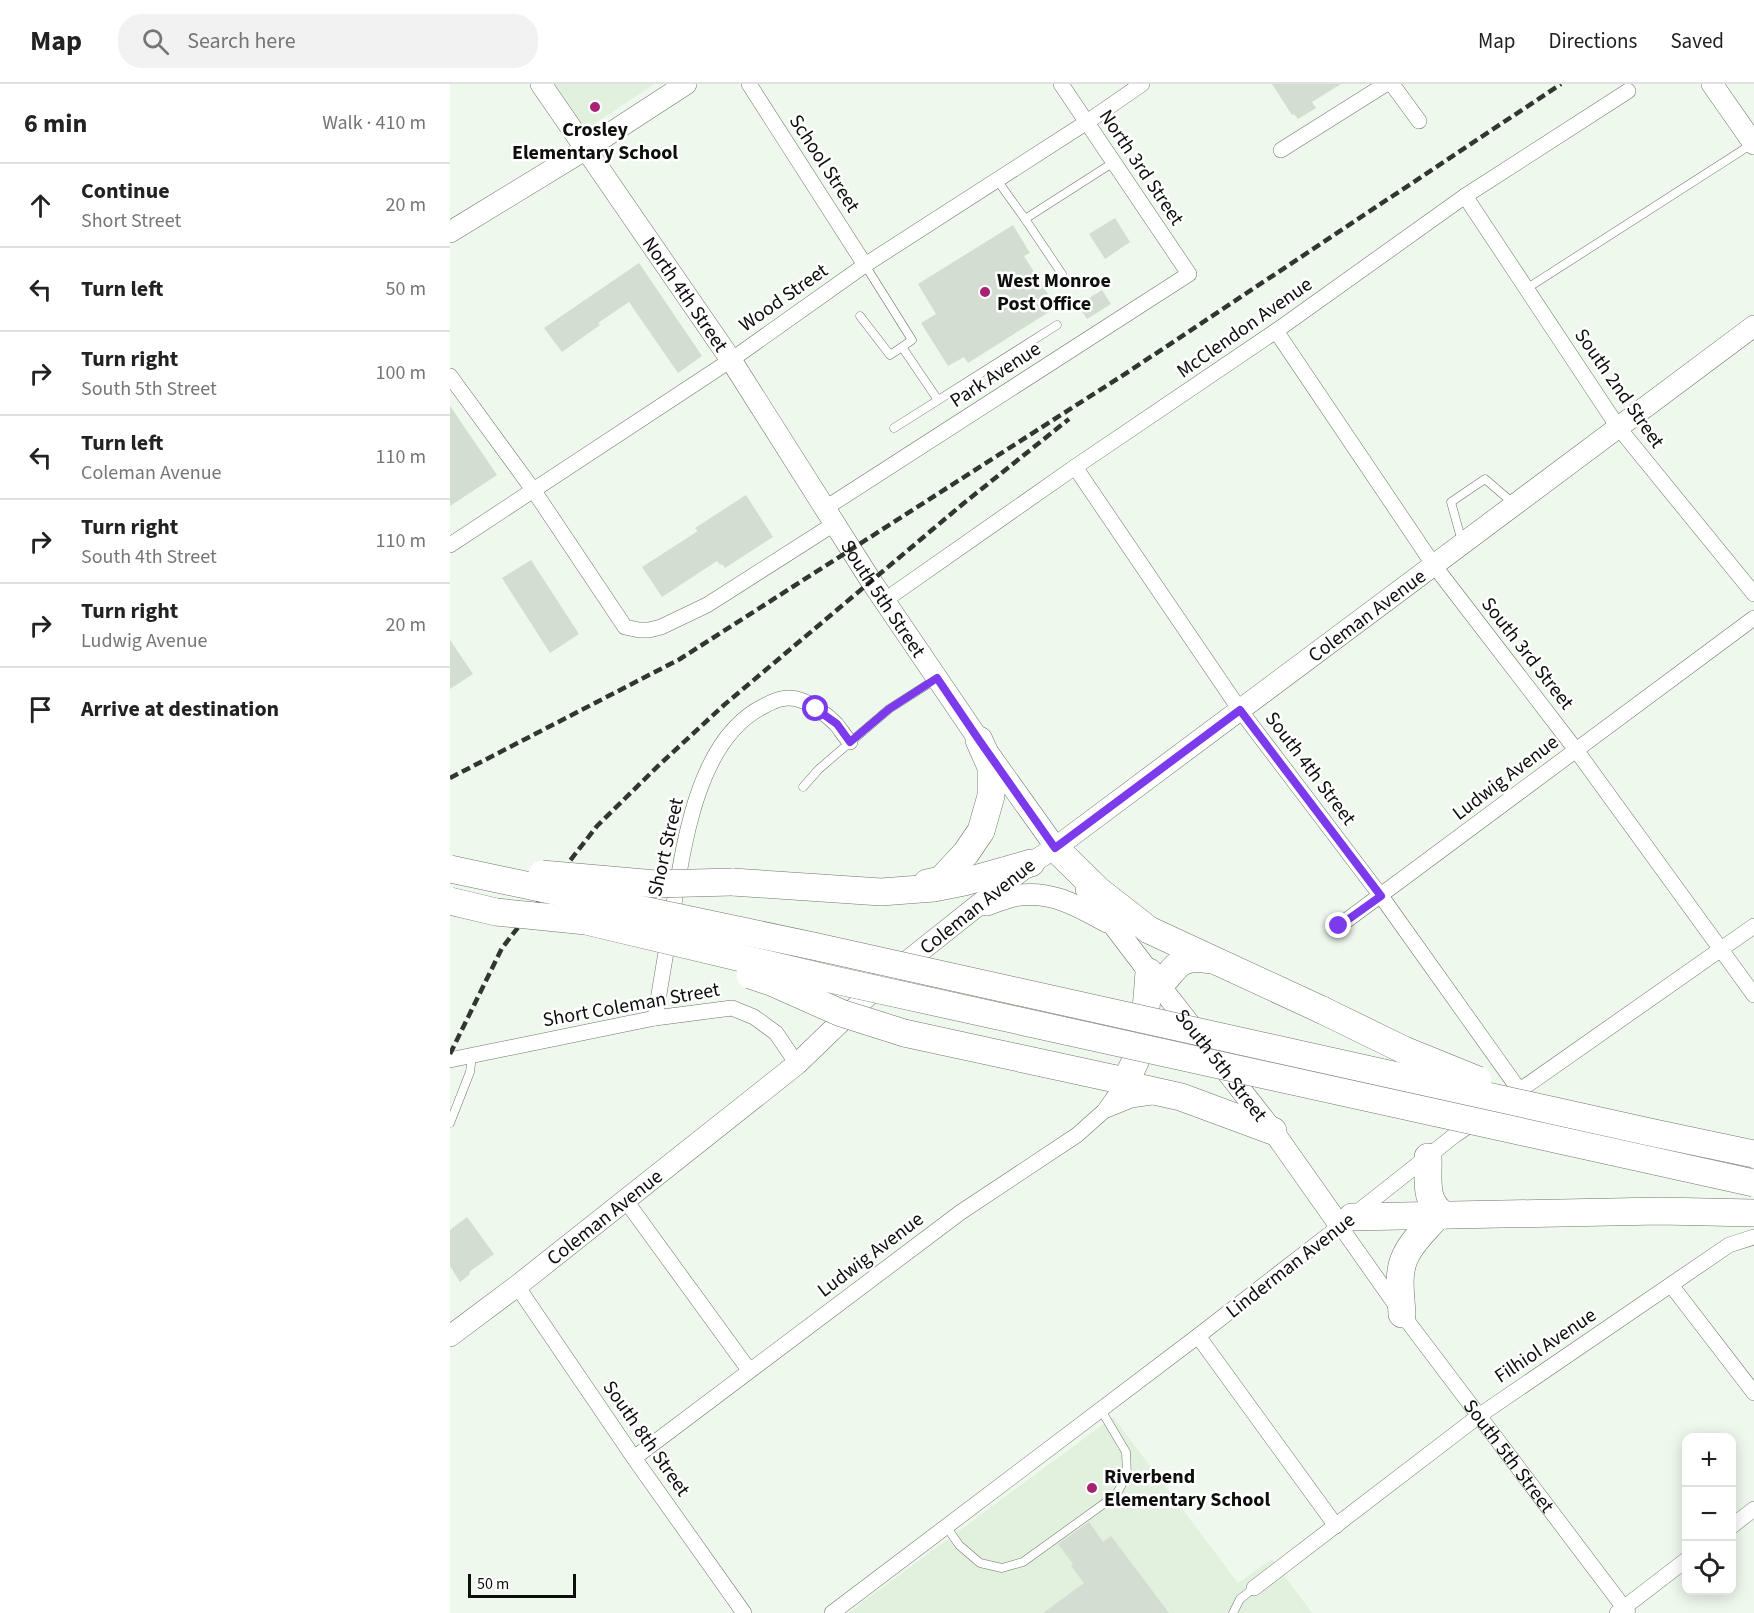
<!DOCTYPE html>
<meta charset="utf-8">
<style>
:root{--surface:#fff;--page:#f2f2f2;--text:#222;--muted:#767676;--line:#e0e0e0}
body{margin:0;font-family:"Source Sans 3",sans-serif;background:var(--page);color:var(--text)}
.controls{position:absolute;right:18px;bottom:18px;display:grid;overflow:hidden;border-radius:12px;box-shadow:0 3px 15px #0003}
.controls button{width:54px;height:54px;display:grid;place-items:center;padding:0;border:0;border-bottom:2px solid var(--line);background:var(--surface);color:var(--text);font:30px sans-serif}
.scale{position:absolute;left:18px;bottom:15px;width:108px;box-sizing:border-box;padding-left:6px;border:3px solid #0c0f0b;border-top:0;font-size:16px;line-height:21px;white-space:nowrap;color:#0c0f0b;-webkit-text-stroke:4px #fff;paint-order:stroke}
.stop{position:absolute;width:18px;height:18px;margin:-14px;border:4px solid #7c3aed;border-radius:50%;background:#fff}
.stop.end{background:#7c3aed;border-color:#fff;box-shadow:0 2px 6px #0008}
.list{margin:0;padding:0;list-style:none}
h2{display:flex;justify-content:space-between;align-items:center;height:78px;margin:0;padding:0 24px;font-size:26px}
h2 small{font-size:20px;font-weight:400;color:var(--muted)}
.list li{display:grid;grid-template-columns:39px 1fr auto;gap:18px;align-items:center;box-sizing:border-box;height:84px;padding:0 24px;border-top:2px solid var(--line)}
.list b{display:block;font-size:22px;white-space:nowrap}
.list p{margin:0;font-size:20px;white-space:nowrap;color:var(--muted)}
.list em{font-size:20px;font-style:normal;color:var(--muted)}
.icon{flex:none;width:33px;height:33px;fill:none;stroke:currentColor;stroke-width:2;stroke-linecap:round;stroke-linejoin:round}
.map{position:relative;flex:none;width:1304px;height:1529px;overflow:hidden}
header{display:flex;align-items:center;gap:36px;box-sizing:border-box;height:84px;padding:0 30px;background:var(--surface);border-bottom:2px solid var(--line)}
header strong{font-size:28px}
nav{display:flex;gap:33px;margin-inline-start:auto;font-size:21px}
.search{width:420px;height:54px;background:var(--page);display:flex;align-items:center;gap:15px;box-sizing:border-box;padding:0 21px;border-radius:24px;color:var(--muted);font-size:22px}
main{display:flex}
aside{flex:1;background:var(--surface)}
.map>svg:first-child{display:block}
</style>
<header>
<strong>Map</strong>
<div class="search"><svg class="icon" aria-label="search" viewBox="0 0 24 24"><circle cx="10" cy="10" r="6"/><path d="M15 15l6 6"/></svg>Search here</div>
<nav><a>Map</a><a>Directions</a><a>Saved</a></nav>
</header>
<main>
<aside>
<h2>6 min<small>Walk · 410 m</small></h2>
<ul class="list">
<li><svg class="icon" aria-label="ahead" viewBox="0 0 24 24"><path d="M12 20V5M6 11l6-6 6 6"/></svg><div><b>Continue</b><p>Short Street</p></div><em>20 m</em></li>
<li><svg class="icon" aria-label="left" viewBox="0 0 24 24"><path d="M17 20v-9H6M10 6l-5 5 5 5"/></svg><div><b>Turn left</b></div><em>50 m</em></li>
<li><svg class="icon" aria-label="right" viewBox="0 0 24 24"><path d="M7 20v-9h11M14 6l5 5-5 5"/></svg><div><b>Turn right</b><p>South 5th Street</p></div><em>100 m</em></li>
<li><svg class="icon" aria-label="left" viewBox="0 0 24 24"><path d="M17 20v-9H6M10 6l-5 5 5 5"/></svg><div><b>Turn left</b><p>Coleman Avenue</p></div><em>110 m</em></li>
<li><svg class="icon" aria-label="right" viewBox="0 0 24 24"><path d="M7 20v-9h11M14 6l5 5-5 5"/></svg><div><b>Turn right</b><p>South 4th Street</p></div><em>110 m</em></li>
<li><svg class="icon" aria-label="right" viewBox="0 0 24 24"><path d="M7 20v-9h11M14 6l5 5-5 5"/></svg><div><b>Turn right</b><p>Ludwig Avenue</p></div><em>20 m</em></li>
<li><svg class="icon" aria-label="arrive" viewBox="0 0 24 24"><path d="M6 21V4h12l-3 4 3 4H6"/></svg><div><b>Arrive at destination</b></div></li>
</ul>
</aside>
<div class="map">
<svg width="1304" height="1529" viewBox="0 0 1304 1529">
<rect width="100%" height="100%" fill="#eff8ed"/>
<g fill="#e2f0de">
<path d="M 105,0 L 204,0 L 135,46 Z"/>
<path d="M 663,1333 L 788,1499 L 822,1475 L 862,1529 L 398,1529 Z"/>
</g>
<g fill="#d4ddd2">
<path d="M 822,0 L 891,0 L 862,18 L 866,24 L 848,35 L 844,30 L 842,31 Z"/>
<path d="M 665,134 L 680,158 L 655,175 L 639,150 Z"/>
<path d="M 563,141 L 580,169 L 574,172 L 601,215 L 597,218 L 602,226 L 518,279 L 514,273 L 498,282 L 471,239 L 486,230 L 468,200 Z"/>
<path d="M 189,179 L 252,272 L 228,289 L 179,218 L 148,239 L 150,241 L 112,268 L 94,244 Z"/>
<path d="M 652,206 L 661,220 L 637,235 L 628,221 Z"/>
<path d="M 0,322 L 47,391 L 0,422 Z"/>
<path d="M 296,411 L 323,453 L 275,484 L 272,480 L 270,481 L 267,477 L 212,513 L 192,483 L 248,447 L 245,444 Z"/>
<path d="M 81,476 L 129,550 L 100,569 L 52,494 Z"/>
<path d="M 0,556 L 23,590 L 0,605 Z"/>
<path d="M 17,1133 L 44,1170 L 19,1188 L 20,1190 L 10,1198 L 0,1182 L 0,1146 Z"/>
<path d="M 639,1438 L 653,1458 L 661,1452 L 719,1529 L 593,1529 L 634,1499 L 621,1482 L 623,1480 L 608,1460 Z"/>
</g>
<g fill="none" stroke-linecap="round" stroke-linejoin="round">
<g stroke="#6e756b" stroke-width="9">
<g id="lane">
<path d="M 547,96 L 575,135 L 664,78"/>
<path d="M 575,135 L 612,190"/>
<path d="M 415,181 L 462,256 L 452,263 L 488,316"/>
<path d="M 1076,205 L 1302,60"/>
<path d="M 410,232 L 440,271 L 452,263"/>
<path d="M 444,344 L 607,241"/>
<path d="M 1012,458 L 1001,418 L 1035,395 L 1063,419"/>
<path d="M 353,703 L 369,685 L 439,625 L 486,595"/>
<path d="M 0,1039 L 20,988 L 22,971"/>
<path d="M 496,1442 L 509,1461 L 530,1479 L 552,1484 L 573,1478 L 666,1411 L 677,1391 L 676,1368 L 651,1326"/>
<path d="M 783,1529 L 790,1515 L 804,1504"/>
</g>
</g>
<g stroke="#6e756b" stroke-width="16">
<g id="street">
<path d="M 299,0 L 415,181"/>
<path d="M 942,0 L 969,37"/>
<path d="M 831,66 L 936,0"/>
<path d="M 1015,112 L 1168,343 L 1304,510"/>
<path d="M 826,247 L 983,480 L 1126,666 L 1304,911"/>
<path d="M 0,292 L 84,407 L 175,543 L 189,546 L 199,546 L 211,543 L 257,521 L 384,440"/>
<path d="M 625,383 L 790,626 L 931,812 L 1070,1007"/>
<path d="M 374,425 L 739,190 L 611,0"/>
<path d="M 0,461 L 281,276 L 415,181 L 637,38 L 692,0"/>
<path d="M 435,516 L 625,383 L 826,247 L 1015,112 L 1178,7"/>
<path d="M 889,842 L 1304,534"/>
<path d="M 205,934 C 211,898 217,862 223,826 C 234,760 247,655 314,622 C 327,615 338,611 353,617 C 364,621 378,632 386,640 C 391,646 395,653 400,658"/>
<path d="M 0,976 L 205,934 L 282,924 L 304,933 L 326,949 L 347,980"/>
<path d="M 1063,1011 L 1304,842"/>
<path d="M 654,1027 L 681,1016 L 702,1013"/>
<path d="M 176,1117 L 299,1286"/>
<path d="M 905,1130 L 1005,1051 L 1026,1037"/>
<path d="M 1221,1201 L 1304,1309"/>
<path d="M 67,1202 L 184,1374 L 294,1529"/>
<path d="M 748,1252 L 886,1442"/>
<path d="M 184,1374 L 511,1128 L 627,1051 L 654,1027 L 675,997"/>
<path d="M 1282,1442 L 1304,1425"/>
<path d="M 804,1504 L 1030,1331 L 1279,1161 L 1304,1153"/>
<path id="s1" d="M 382,1529 L 748,1252 L 890,1142 L 952,1230 L 1178,1529"/>
<path d="M 1167,1529 L 1236,1476"/>
</g>
</g>
<g stroke="#6e756b" stroke-width="22">
<g id="secondary">
<path id="s2" d="M 91,0 L 281,276 L 421,497 L 529,656 L 614,775"/>
<path d="M 1262,0 L 1304,60"/>
<path d="M 0,148 L 136,65 L 236,0"/>
<path id="s3" d="M 636,805 L 699,888 L 823,1047 L 890,1142 L 902,1133"/>
<path d="M 537,821 C 546,818 555,814 564,812 C 600,805 627,822 657,838"/>
<path id="s4" d="M 0,1252 L 67,1202 L 347,980 L 434,896 L 581,779 L 605,764 L 1304,242"/>
</g>
</g>
<g stroke="#6e756b" stroke-width="28">
<g id="highway">
<path d="M 605,764 L 649,807 L 699,846 L 872,926"/>
<path d="M 282,798 L 431,808 L 484,804 L 514,798 L 581,779"/>
<path d="M 477,799 L 491,796 L 516,769 L 531,747 L 541,712 L 541,683 L 529,656"/>
<path d="M 709,902 C 729,881 728,871 761,876"/>
<path d="M 454,949 L 675,997 L 691,1004 L 731,1013 L 823,1047"/>
<path d="M 675,997 C 681,986 688,975 690,963 C 696,939 697,913 699,888"/>
<path d="M 978,1073 C 979,1095 973,1117 994,1131"/>
<path d="M 902,1133 L 1210,1127 L 1304,1129"/>
<path d="M 952,1230 C 951,1211 947,1190 955,1173 C 962,1157 977,1144 988,1131"/>
</g>
</g>
<use href="#lane" stroke="#fff" stroke-width="8"/>
<use href="#street" stroke="#fff" stroke-width="15"/>
<use href="#secondary" stroke="#fff" stroke-width="21"/>
<use href="#highway" stroke="#fff" stroke-width="27"/>
<g stroke="#323631" stroke-width="4.5" stroke-dasharray="9 4.5" stroke-linecap="butt">
<path d="M 0,694 L 230,575 L 678,288 L 1111,0"/>
<path d="M 0,970 L 52,864 L 147,742 L 208,682 L 274,621 L 514,419 L 619,335"/>
</g>
<g stroke="#6e756b" stroke-width="28" stroke-linecap="butt">
<g id="highway-bridge">
<path d="M 0,785 L 363,862 L 1204,1049 L 1304,1070"/>
<path d="M 92,790 L 206,800 L 282,798"/>
<path d="M 0,817 L 46,828 L 136,837 L 380,895 L 1304,1099"/>
<path d="M 300,891 L 321,898 L 391,929 L 454,949"/>
<path d="M 872,926 L 954,966 L 1028,996"/>
</g>
</g>
<use href="#highway-bridge" stroke="#fff" stroke-width="27"/>
</g>
<g fill="none" stroke-linecap="round" stroke-linejoin="round">
<path stroke="#7c3aed" stroke-width="8" d="M 366,625 L 387,640 L 400,658 L 439,625 L 487,594 L 529,656 L 605,764 L 790,626 L 931,812 L 889,842"/>
</g>
<g fill="#a52372" stroke="#fff" stroke-width="2">
<circle cx="145" cy="23" r="6"/>
<circle cx="535" cy="208" r="6"/>
<circle cx="642" cy="1404" r="6"/>
</g>
<g text-anchor="middle" stroke-width="5" stroke-linejoin="round" paint-order="stroke">
<g font-size="20" font-weight="bold" fill="#0c0f0b" stroke="#fff" text-anchor="start">
<text x="145" y="52" text-anchor="middle">Crosley<tspan x="145" dy="23">Elementary School</tspan></text>
<text x="547" y="203">West Monroe<tspan x="547" dy="23">Post Office</tspan></text>
<text x="654" y="1399">Riverbend<tspan x="654" dy="23">Elementary School</tspan></text>
</g>
<g font-size="20" fill="#0c0f0b" stroke="#fff">
<text transform="translate(375 79) rotate(57)" y="7">School Street</text>
<text transform="translate(692 83) rotate(56)" y="7">North 3rd Street</text>
<text dy="7" stroke="none"><textPath href="#s2" startOffset="255">North 4th Street</textPath></text>
<text transform="translate(333 213) rotate(-35)" y="7">Wood Street</text>
<text transform="translate(794 243) rotate(-35)" y="7">McClendon Avenue</text>
<text transform="translate(545 290) rotate(-33)" y="7">Park Avenue</text>
<text transform="translate(1170 304) rotate(55)" y="7">South 2nd Street</text>
<text dy="7" stroke="none"><textPath href="#s2" startOffset="618">South 5th Street</textPath></text>
<text dy="7" stroke="none"><textPath href="#s4" startOffset="1167">Coleman Avenue</textPath></text>
<text transform="translate(1078 569) rotate(52)" y="7">South 3rd Street</text>
<text transform="translate(861 684) rotate(53)" y="7">South 4th Street</text>
<text transform="translate(1055 693) rotate(-37)" y="7">Ludwig Avenue</text>
<text transform="translate(215 763) rotate(-77)" y="7">Short Street</text>
<text dy="7" stroke="none"><textPath href="#s4" startOffset="681">Coleman Avenue</textPath></text>
<text transform="translate(181 920) rotate(-10)" y="7">Short Coleman Street</text>
<text dy="7" stroke="none"><textPath href="#s3" startOffset="222">South 5th Street</textPath></text>
<text dy="7" stroke="none"><textPath href="#s4" startOffset="195">Coleman Avenue</textPath></text>
<text transform="translate(420 1170) rotate(-37)" y="7">Ludwig Avenue</text>
<text transform="translate(840 1181) rotate(-38)" y="7">Linderman Avenue</text>
<text transform="translate(1095 1261) rotate(-34)" y="7">Filhiol Avenue</text>
<text transform="translate(197 1354) rotate(55)" y="7">South 8th Street</text>
<text dy="7" stroke="none"><textPath href="#s1" startOffset="924">South 5th Street</textPath></text>
</g>
</g>
</svg>
<div class="controls">
<button>+</button>
<button>−</button>
<button><svg class="icon" aria-label="locate" viewBox="0 0 24 24"><circle cx="12" cy="12" r="6"/><path d="M12 2v4M12 18v4M2 12h4M18 12h4"/></svg></button>
</div>
<div class="scale">50 m</div>
<div class="stop" style="left:366px;top:625px"></div>
<div class="stop end" style="left:889px;top:842px"></div>
</div>
</main>
